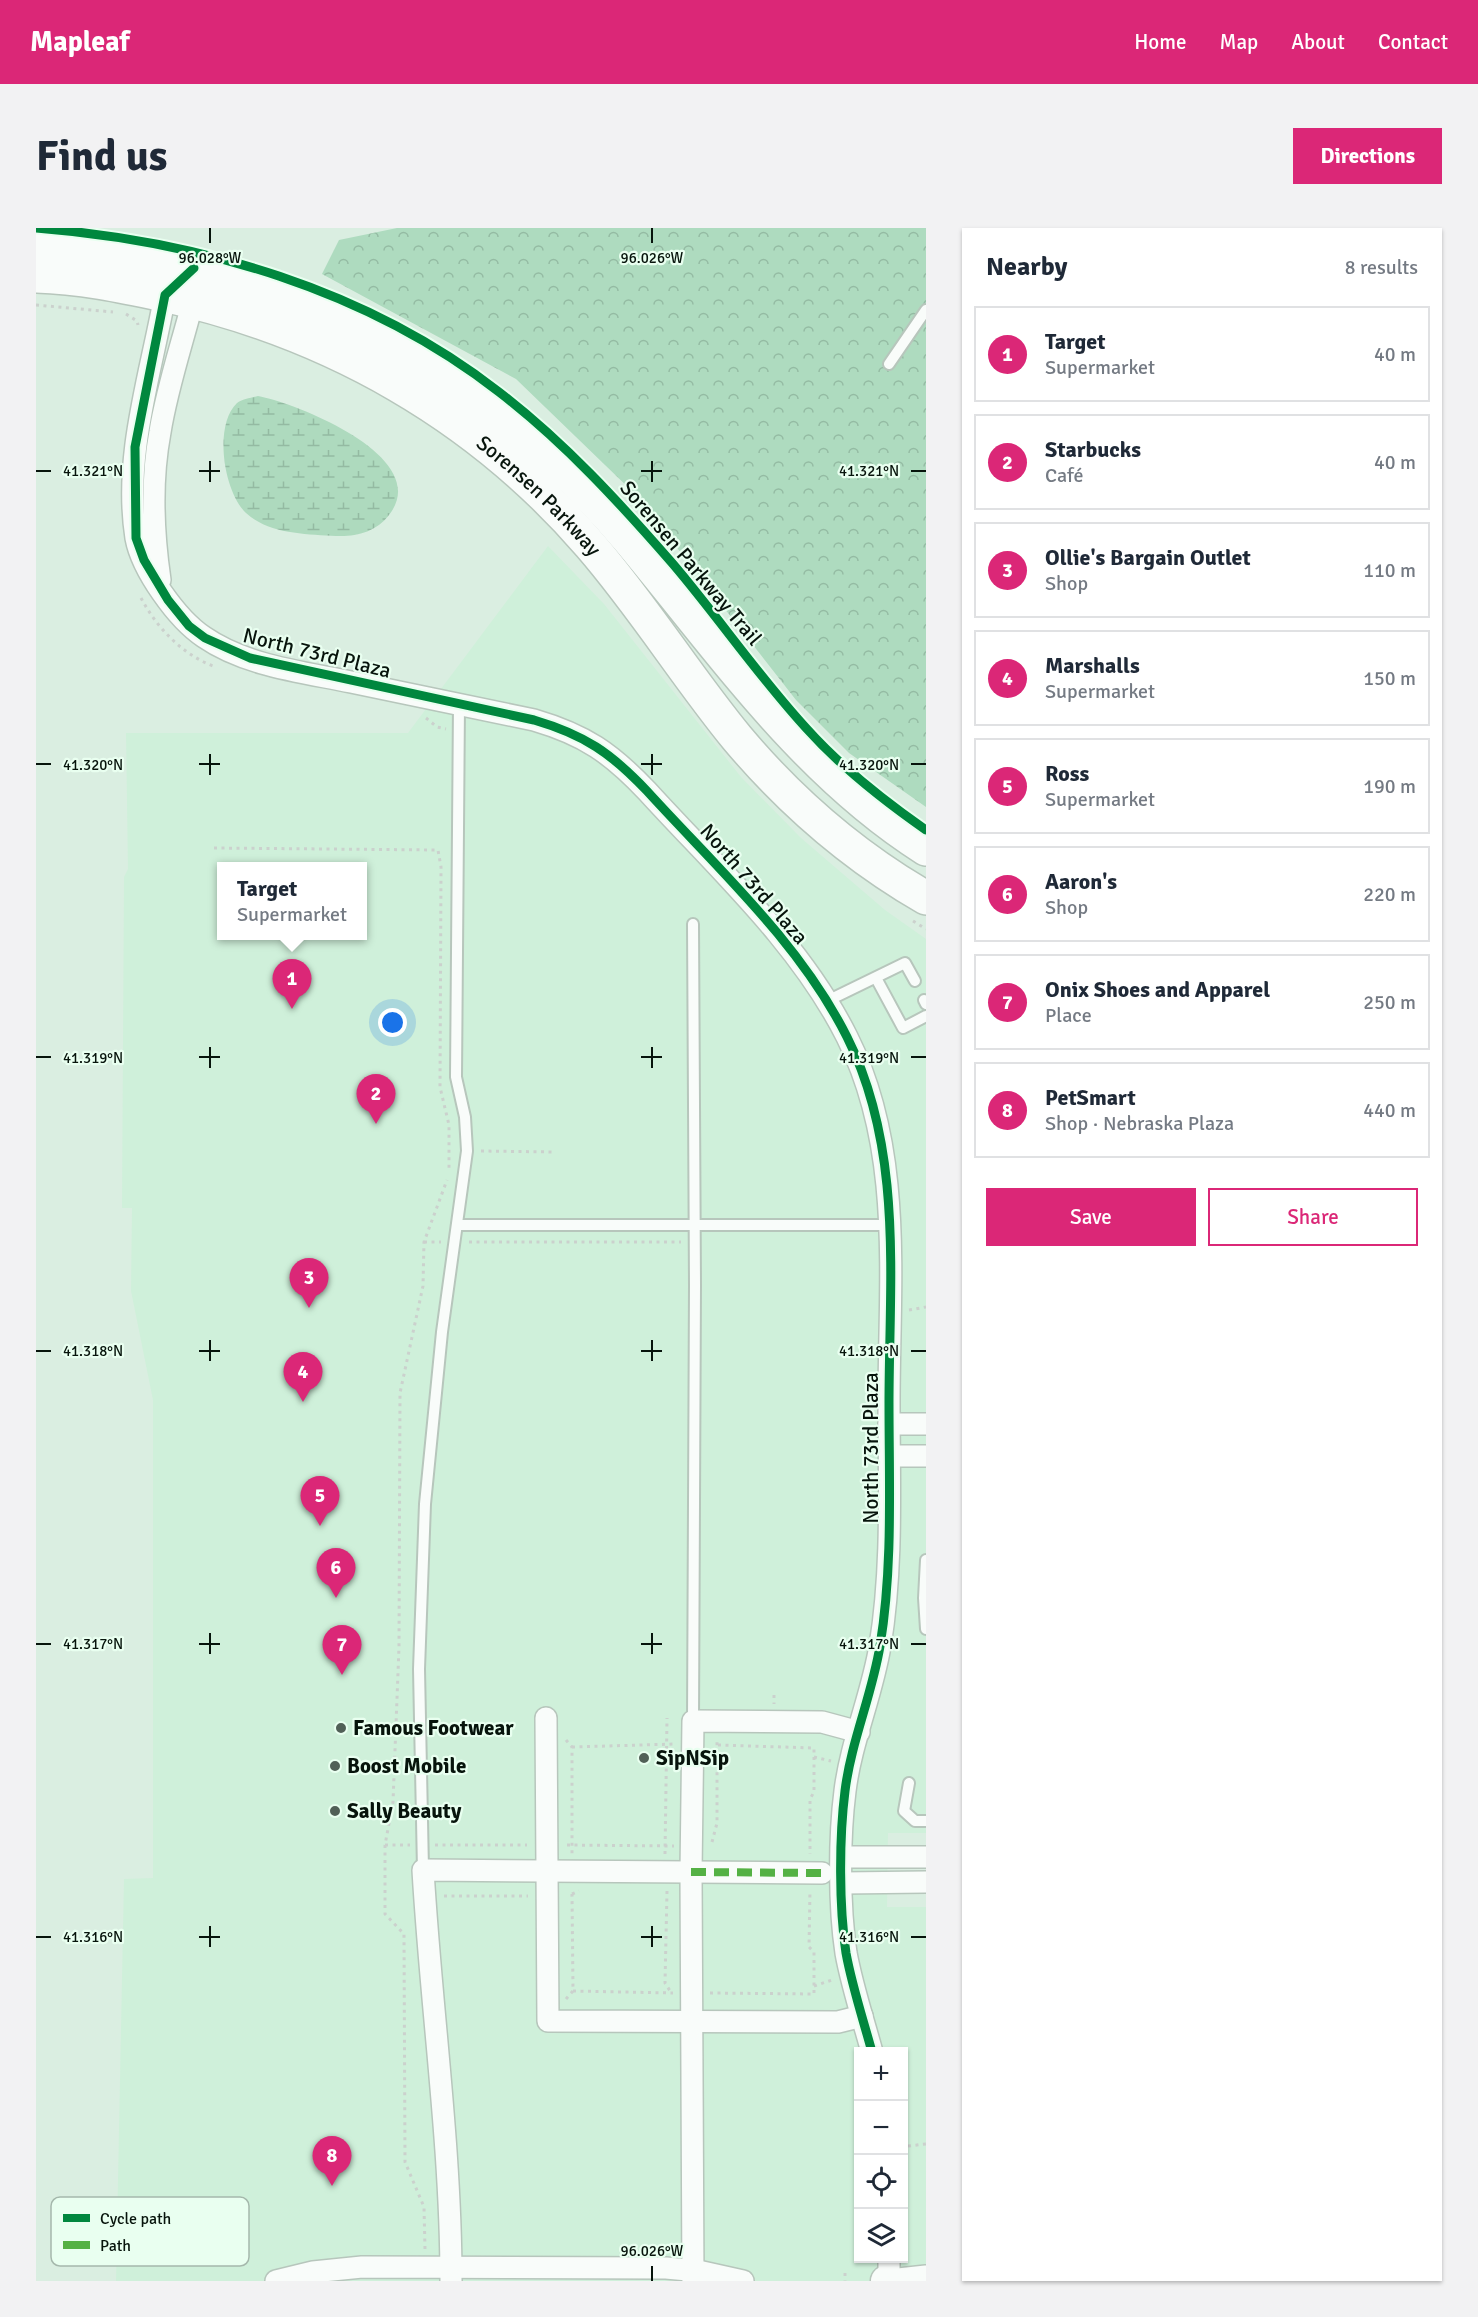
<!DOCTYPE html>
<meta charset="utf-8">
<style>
:root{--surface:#fff;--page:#f2f2f3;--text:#1f2937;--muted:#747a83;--line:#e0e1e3;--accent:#db2777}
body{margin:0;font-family:Signika,sans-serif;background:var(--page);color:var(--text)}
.controls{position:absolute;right:18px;bottom:18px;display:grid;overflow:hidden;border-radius:0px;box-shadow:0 2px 4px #0004}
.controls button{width:54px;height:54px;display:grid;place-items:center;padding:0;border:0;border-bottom:2px solid var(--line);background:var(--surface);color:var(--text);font:30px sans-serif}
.you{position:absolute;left:357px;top:795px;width:21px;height:21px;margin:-15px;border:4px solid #fff;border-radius:50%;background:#1a73e8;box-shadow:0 0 0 9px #1a73e833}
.badge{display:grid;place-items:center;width:39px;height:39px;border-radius:50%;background:var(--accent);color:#fff;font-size:20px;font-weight:700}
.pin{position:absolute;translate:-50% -50px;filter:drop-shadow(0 2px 3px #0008)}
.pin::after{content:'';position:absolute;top:32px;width:21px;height:18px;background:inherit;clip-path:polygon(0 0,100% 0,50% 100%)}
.popup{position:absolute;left:181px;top:634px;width:150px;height:78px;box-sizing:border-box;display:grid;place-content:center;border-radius:0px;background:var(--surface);filter:drop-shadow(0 2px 4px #0005);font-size:20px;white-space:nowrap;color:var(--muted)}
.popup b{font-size:22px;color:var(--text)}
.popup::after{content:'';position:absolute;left:50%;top:100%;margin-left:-12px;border:12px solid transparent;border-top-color:var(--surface)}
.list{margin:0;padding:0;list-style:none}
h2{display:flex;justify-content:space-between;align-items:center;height:78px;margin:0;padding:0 24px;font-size:26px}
h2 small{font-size:20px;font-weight:400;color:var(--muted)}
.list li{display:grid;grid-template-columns:39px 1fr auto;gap:18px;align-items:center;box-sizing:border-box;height:96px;margin:0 12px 12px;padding:0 12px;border:2px solid var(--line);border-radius:0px}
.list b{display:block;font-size:22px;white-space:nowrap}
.list p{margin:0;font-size:20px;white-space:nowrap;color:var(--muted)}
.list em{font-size:20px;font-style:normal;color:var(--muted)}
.actions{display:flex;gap:12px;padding:18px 24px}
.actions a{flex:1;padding:14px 0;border:2px solid var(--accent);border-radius:0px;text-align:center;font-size:21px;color:var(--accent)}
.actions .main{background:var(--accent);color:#fff}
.icon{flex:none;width:33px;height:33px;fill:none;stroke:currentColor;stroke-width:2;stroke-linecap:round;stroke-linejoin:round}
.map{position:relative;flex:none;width:890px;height:2053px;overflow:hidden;border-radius:0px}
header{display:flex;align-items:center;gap:36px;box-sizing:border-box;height:84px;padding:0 30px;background:var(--accent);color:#fff}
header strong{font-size:28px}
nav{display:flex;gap:33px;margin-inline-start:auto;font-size:21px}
.intro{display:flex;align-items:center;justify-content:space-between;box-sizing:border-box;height:144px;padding:0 36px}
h1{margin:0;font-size:42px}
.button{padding:15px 27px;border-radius:0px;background:var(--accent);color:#fff;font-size:21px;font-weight:700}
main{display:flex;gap:36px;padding:0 36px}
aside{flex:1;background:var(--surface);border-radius:0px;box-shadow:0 2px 4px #0004}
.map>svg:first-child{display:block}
</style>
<header>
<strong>Mapleaf</strong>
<nav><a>Home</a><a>Map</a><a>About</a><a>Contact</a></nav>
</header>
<div class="intro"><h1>Find us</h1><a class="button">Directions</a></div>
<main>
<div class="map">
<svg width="890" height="2053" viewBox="0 0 890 2053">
<defs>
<pattern id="forest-crowns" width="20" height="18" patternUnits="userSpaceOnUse" patternTransform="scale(1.5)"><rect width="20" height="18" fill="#aedbbf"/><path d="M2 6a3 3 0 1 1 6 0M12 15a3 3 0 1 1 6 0" fill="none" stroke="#94bba3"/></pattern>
<pattern id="wetland-marsh" width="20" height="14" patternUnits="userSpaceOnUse" patternTransform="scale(1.5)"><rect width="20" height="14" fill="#aedabe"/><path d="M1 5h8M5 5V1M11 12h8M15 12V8" fill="none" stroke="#94baa2"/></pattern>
</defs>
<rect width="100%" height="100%" fill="#daeee1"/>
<path fill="#cff0da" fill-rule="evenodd" d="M 512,318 L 568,376 L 705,549 L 765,610 L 849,682 L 890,711 L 890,1605 L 852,1605 L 851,1679 L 890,1679 L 890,2053 L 80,2053 L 88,1651 L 117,1650 L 117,1172 L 95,1063 L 96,980 L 86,980 L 88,649 L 92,641 L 90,505 L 372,505 ZM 186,638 L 326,638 L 326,708 L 186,708 ZM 822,1824 L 868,1824 L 868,2030 L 822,2030 Z"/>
<path fill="url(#forest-crowns)" d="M 361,0 L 890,0 L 890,579 L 813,525 L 760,472 L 599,266 L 480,151 L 286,46 L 303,12 Z"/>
<path fill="url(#wetland-marsh)" d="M 222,168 C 263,176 398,230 353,287 C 340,304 320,309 300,308 C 270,306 233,306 210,285 C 188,264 177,198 201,175 C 206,171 215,170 222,168 Z"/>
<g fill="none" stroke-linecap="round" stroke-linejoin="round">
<g stroke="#b7c6bc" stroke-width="14">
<g id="lane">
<path d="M 853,136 L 890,82"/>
<path d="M 657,696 L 659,1057 L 657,1493"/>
<path d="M 840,750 L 867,800 L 890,788"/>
<path d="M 888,772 L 890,776"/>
<path d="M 791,773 L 869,735 L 879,753"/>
<path d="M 422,997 L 854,997"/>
<path d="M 890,1332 L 888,1370 L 890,1401"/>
<path d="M 873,1555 L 868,1583 L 879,1593 L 890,1593"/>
<path d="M 387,1642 L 383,1441 L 389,1276 L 406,1104 L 431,923 L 429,889 L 420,849 L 423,477"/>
</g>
</g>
<g stroke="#b7c6bc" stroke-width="24">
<g id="street">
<path d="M 138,59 L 129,67 C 115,146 87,228 100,310 C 106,342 141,391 168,409 C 210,438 267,444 315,454 C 376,467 437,479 498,492 C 549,507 575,525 611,563 C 681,640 764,715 811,809 C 868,922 853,1054 853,1175 C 853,1256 857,1339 844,1418 C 836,1467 815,1514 809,1563 C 803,1610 803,1679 810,1725 C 816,1758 827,1791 836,1824"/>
<path d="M 124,352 C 117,304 115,252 124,204 C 131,160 146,116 157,73 L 157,64"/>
<path d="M 853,1196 L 890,1196"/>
<path d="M 854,1228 L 890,1228"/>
<path d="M 510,1490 L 512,1793 L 802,1794 L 826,1788"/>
<path d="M 806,1629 L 890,1629"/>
<path d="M 807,1655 L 890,1654"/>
<path d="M 853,2052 L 890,2048"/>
<path d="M 240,2053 L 277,2044 L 326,2039 L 630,2040 L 662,2043 L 707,2053"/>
<path d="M 415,2053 C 415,1916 395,1780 387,1642 L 786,1645"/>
<path d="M 657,2053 L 655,1644 L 657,1493 L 786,1494 L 823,1504"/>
<path d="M 853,2053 L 853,2030"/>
</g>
</g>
<g stroke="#b7c6bc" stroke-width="33">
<path id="secondary" d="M 850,2053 L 853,2052"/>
</g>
<g stroke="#b7c6bc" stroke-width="36">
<g id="primary">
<path d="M 0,17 C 232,32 443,133 593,312 C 685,422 767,543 890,621"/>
<path id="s1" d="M 0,48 C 43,49 86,58 128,67 C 295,104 442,187 554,317 C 607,378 650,448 701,510 C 754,573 819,629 890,670"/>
</g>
</g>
<g stroke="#cbd1cd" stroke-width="3" stroke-dasharray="3 4.5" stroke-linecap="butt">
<path d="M 0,77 L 77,84"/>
<path d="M 90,86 L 101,93 L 102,97"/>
<path d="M 105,370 C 121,400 146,426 177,438"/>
<path d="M 390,490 L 401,499 L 410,501"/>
<path d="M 178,620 L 402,622 L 405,639 L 404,859 L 413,897 L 413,940"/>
<path d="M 877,693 L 890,701"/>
<path d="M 445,923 L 520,924"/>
<path d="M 388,1014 L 405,1014"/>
<path d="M 433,1014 L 645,1014"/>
<path d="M 873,1082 L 890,1079"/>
<path d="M 738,1467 L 738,1476"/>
<path d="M 530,1512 L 536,1519 L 536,1626"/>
<path d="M 682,1517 L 778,1520 L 778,1564 L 774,1571 L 774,1626"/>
<path d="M 536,1519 L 639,1516"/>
<path d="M 778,1529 L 795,1533"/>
<path d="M 676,1614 L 681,1595 L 681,1510"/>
<path d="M 349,1617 L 374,1617"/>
<path d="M 399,1617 L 491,1617"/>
<path d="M 531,1617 L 638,1618"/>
<path d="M 629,1626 L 631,1490"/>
<path d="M 631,1663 L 629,1755 L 636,1766"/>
<path d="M 536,1666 L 543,1663"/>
<path d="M 408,1668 L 492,1668"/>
<path d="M 828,1710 L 838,1710"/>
<path d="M 778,1758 L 796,1752"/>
<path d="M 537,1763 L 637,1765"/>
<path d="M 674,1765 L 778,1766 L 778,1724 L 773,1719 L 774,1662"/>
<path d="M 530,1771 L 537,1763 L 536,1666"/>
<path d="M 872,1918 L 890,1916"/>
<path d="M 868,2009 L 872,2009"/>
<path d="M 389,2021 L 388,1979 L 369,1934 L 368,1706 L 349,1686 L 349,1617 L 357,1574 L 363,1419 L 364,1165 L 387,1058 L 388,1014 L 411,952"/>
<path d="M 809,2045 L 809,2053"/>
</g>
<use href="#lane" stroke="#f9fcfa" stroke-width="10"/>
<use href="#street" stroke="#f9fcfa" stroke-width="21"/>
<use href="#secondary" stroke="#f9fcfa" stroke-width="30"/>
<use href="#primary" stroke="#f9fcfa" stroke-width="33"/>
<path stroke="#54b144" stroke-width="8" stroke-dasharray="15 8" stroke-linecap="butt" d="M 655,1644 L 786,1645"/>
<g stroke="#e9fff0" stroke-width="13">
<g id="cycleway">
<path d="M 0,0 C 164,13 331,61 463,164 C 528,214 583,274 637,336 C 683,390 723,449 771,501 C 806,540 847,572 890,602"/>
<path d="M 158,40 L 129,67 L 99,219 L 100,310 L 108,332 L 132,372 L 153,398 L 169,410 L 214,430 L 498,492 C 549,507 575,525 611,563 C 681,640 764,715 811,809 C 868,922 853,1054 853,1175 C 853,1256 857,1339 844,1418 C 836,1467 815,1514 809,1563 C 803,1610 803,1679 810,1725 C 816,1758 827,1791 836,1824"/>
</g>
</g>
<use href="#cycleway" stroke="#00873e" stroke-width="9"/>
</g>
<path fill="none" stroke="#07140c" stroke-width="2" d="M 174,0 L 174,15M 616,0 L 616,15M 174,233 L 174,254M 616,233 L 616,254M 0,243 L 15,243M 163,243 L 184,243M 605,243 L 626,243M 875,243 L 890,243M 174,526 L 174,547M 616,526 L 616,547M 0,536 L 15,536M 163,536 L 184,536M 605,536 L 626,536M 875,536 L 890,536M 174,819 L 174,840M 616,819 L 616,840M 0,829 L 15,829M 163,829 L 184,829M 605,829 L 626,829M 875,829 L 890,829M 174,1112 L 174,1133M 616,1112 L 616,1133M 0,1123 L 15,1123M 163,1123 L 184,1123M 605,1123 L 626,1123M 875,1123 L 890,1123M 174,1405 L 174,1426M 616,1405 L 616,1426M 0,1416 L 15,1416M 163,1416 L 184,1416M 605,1416 L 626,1416M 875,1416 L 890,1416M 174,1698 L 174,1719M 616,1698 L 616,1719M 0,1709 L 15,1709M 163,1709 L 184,1709M 605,1709 L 626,1709M 875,1709 L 890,1709M 616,2038 L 616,2053"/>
<g fill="#516057" stroke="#e9fff0" stroke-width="2">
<circle cx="305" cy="1500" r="6"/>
<circle cx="608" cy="1530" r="6"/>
<circle cx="299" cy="1538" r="6"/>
<circle cx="299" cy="1583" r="6"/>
</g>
<g text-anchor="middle" stroke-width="4.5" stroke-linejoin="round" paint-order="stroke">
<g font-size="21" fill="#07140c" stroke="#e9fff0">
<text dy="7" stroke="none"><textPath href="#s1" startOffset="561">Sorensen Parkway</textPath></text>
<text transform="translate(655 335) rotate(50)" y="7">Sorensen Parkway Trail</text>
<text transform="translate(281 425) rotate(14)" y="7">North 73rd Plaza</text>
<text transform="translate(718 656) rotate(49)" y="7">North 73rd Plaza</text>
<text transform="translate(835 1220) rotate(-90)" y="7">North 73rd Plaza</text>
</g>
<g font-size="21" font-weight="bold" fill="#07140c" stroke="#e9fff0" text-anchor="start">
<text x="317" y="1507">Famous Footwear</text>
<text x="620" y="1537">SipNSip</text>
<text x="311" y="1545">Boost Mobile</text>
<text x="311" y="1590">Sally Beauty</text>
</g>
</g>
<rect x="15" y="1969" width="198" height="69" rx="9" fill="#e9fff0" stroke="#a5b8ac" stroke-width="1.5"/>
<rect x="27" y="1986" width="27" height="8" fill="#00873e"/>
<rect x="27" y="2013" width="27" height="8" fill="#54b144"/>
<g font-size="16" fill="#07140c">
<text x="64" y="1996">Cycle path</text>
<text x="64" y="2023">Path</text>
</g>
<g font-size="15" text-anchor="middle" fill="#07140c" stroke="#e9fff0" stroke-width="4.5" stroke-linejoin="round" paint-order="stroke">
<text x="174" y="35">96.028°W</text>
<text x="616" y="35">96.026°W</text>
<text x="57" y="248">41.321°N</text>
<text x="833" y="248">41.321°N</text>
<text x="57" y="542">41.320°N</text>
<text x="833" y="542">41.320°N</text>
<text x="57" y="835">41.319°N</text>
<text x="833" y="835">41.319°N</text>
<text x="57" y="1128">41.318°N</text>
<text x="833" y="1128">41.318°N</text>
<text x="57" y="1421">41.317°N</text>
<text x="833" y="1421">41.317°N</text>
<text x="57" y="1714">41.316°N</text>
<text x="833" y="1714">41.316°N</text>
<text x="616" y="2028">96.026°W</text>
</g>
</svg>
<div class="controls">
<button>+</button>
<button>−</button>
<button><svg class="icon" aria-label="locate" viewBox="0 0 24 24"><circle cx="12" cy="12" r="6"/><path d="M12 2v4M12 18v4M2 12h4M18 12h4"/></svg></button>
<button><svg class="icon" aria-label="layers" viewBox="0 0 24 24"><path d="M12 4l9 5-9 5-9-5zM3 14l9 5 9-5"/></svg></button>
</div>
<div class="you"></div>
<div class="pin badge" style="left:256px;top:781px">1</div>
<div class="popup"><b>Target</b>Supermarket</div>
<div class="pin badge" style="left:340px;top:896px">2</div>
<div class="pin badge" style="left:273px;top:1080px">3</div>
<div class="pin badge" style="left:267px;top:1174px">4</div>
<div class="pin badge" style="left:284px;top:1298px">5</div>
<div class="pin badge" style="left:300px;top:1370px">6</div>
<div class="pin badge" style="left:306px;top:1447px">7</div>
<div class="pin badge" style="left:296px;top:1958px">8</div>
</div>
<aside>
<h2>Nearby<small>8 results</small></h2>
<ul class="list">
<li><span class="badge">1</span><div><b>Target</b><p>Supermarket</p></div><em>40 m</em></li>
<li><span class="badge">2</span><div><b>Starbucks</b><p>Café</p></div><em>40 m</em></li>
<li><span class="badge">3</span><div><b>Ollie's Bargain Outlet</b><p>Shop</p></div><em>110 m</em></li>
<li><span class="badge">4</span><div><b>Marshalls</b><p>Supermarket</p></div><em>150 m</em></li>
<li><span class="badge">5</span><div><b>Ross</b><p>Supermarket</p></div><em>190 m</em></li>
<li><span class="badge">6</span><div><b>Aaron's</b><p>Shop</p></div><em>220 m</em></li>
<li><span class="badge">7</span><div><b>Onix Shoes and Apparel</b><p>Place</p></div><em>250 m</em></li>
<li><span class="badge">8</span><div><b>PetSmart</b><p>Shop · Nebraska Plaza</p></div><em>440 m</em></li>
</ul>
<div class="actions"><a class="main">Save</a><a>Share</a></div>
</aside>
</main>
